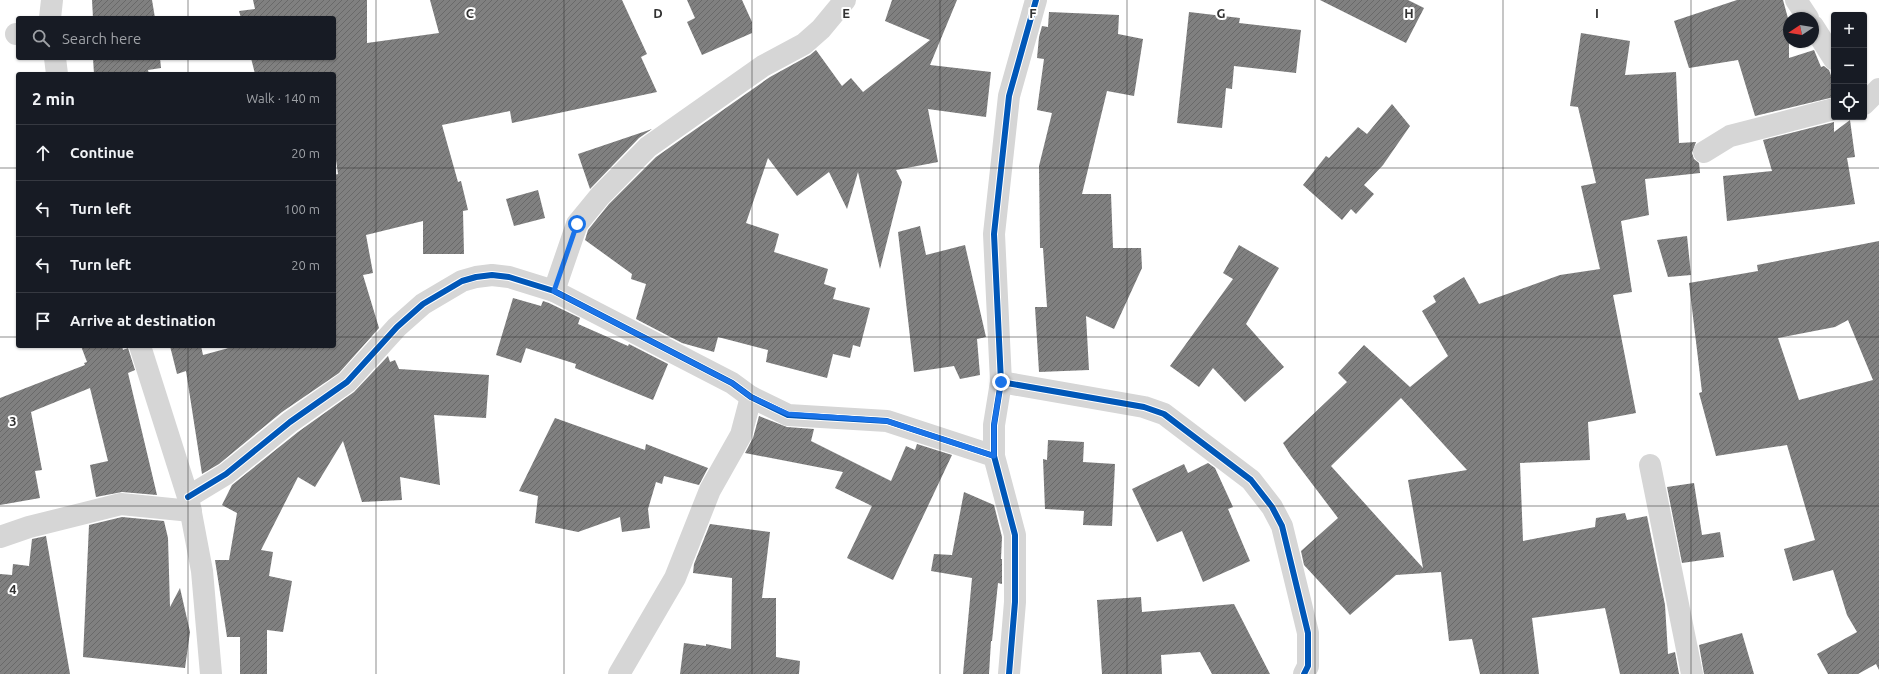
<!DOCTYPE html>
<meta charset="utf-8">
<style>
:root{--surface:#171b24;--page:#20242c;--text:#f1f3f6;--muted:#9ea1a6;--line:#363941}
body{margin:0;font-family:Ubuntu,sans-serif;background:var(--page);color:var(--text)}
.controls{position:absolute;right:12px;top:12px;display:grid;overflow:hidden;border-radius:4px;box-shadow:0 1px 3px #0004}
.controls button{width:36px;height:36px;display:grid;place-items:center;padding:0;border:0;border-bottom:1px solid var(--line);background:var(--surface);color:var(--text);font:20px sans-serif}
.compass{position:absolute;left:1783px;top:12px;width:36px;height:36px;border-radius:50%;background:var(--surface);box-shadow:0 1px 3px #0004;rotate:258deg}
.stop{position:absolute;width:12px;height:12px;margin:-9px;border:3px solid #1a73e8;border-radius:50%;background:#fff}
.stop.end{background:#1a73e8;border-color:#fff;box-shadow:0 1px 4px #0008}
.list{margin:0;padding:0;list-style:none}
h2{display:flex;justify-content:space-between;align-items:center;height:52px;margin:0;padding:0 16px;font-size:17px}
h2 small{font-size:13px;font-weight:400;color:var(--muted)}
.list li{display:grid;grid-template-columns:26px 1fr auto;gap:12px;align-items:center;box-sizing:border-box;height:56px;padding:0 16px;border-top:1px solid var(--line)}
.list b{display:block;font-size:15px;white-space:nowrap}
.list em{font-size:13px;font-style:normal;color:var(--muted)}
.icon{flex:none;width:22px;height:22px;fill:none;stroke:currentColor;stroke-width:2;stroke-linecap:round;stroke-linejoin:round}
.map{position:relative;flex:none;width:1879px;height:674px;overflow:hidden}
.search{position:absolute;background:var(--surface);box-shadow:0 1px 3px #0004;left:16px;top:16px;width:320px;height:44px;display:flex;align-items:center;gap:10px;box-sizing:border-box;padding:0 14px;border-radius:4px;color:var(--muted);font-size:15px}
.panel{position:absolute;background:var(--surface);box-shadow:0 1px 3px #0004;left:16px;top:72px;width:320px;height:276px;border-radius:4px}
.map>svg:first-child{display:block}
</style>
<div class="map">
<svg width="1879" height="674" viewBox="0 0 1879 674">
<defs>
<pattern id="building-hatch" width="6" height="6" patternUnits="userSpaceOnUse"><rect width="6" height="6" fill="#808080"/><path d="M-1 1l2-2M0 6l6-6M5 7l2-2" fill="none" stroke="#696969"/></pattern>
</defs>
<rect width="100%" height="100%" fill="#fff"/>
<g fill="url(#building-hatch)" fill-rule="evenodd">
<path d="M 92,0 L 152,0 L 155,18 L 93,18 Z"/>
<path d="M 253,0 L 367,0 L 367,43 L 439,33 L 430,0 L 622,0 L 647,54 L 641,57 L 657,92 L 512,123 L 510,111 L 442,125 L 458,182 L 461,181 L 468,210 L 463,211 L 464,254 L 423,254 L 423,221 L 366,235 L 373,273 L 363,275 L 379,328 L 339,373 L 282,412 L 219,464 L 202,474 L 186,371 L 177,374 L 170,346 L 201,346 L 203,355 L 236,346 L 334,346 L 334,175 L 338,174 L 334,145 L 334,74 L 255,74 L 251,58 L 334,58 L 334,18 L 241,18 L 239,11 L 255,9 Z"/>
<path d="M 687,0 L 742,0 L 752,22 L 752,33 L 702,55 L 687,22 L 695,18 Z"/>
<path d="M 892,0 L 957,0 L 930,65 L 991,72 L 986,117 L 928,109 L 938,162 L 896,170 L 902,182 L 880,269 L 858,172 L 847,209 L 829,172 L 797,196 L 768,158 L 746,223 L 779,234 L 774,252 L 828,269 L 824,284 L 836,288 L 833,299 L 870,308 L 860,347 L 853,345 L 850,358 L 833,354 L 827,378 L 766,362 L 768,350 L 718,337 L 714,352 L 682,343 L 636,319 L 646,284 L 631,279 L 632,274 L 585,240 L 588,230 L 609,204 L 656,157 L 770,77 L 810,55 L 816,50 L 842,86 L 851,78 L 863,92 L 930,40 L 885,21 Z"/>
<path d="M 1320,0 L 1408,0 L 1424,8 L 1406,43 Z"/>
<path d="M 1737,0 L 1783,0 L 1789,22 L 1789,58 L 1814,50 L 1821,67 L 1824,66 L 1829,70 L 1834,84 L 1834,97 L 1755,116 L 1738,60 L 1689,68 L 1674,21 Z"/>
<path d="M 1049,12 L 1119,15 L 1118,34 L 1143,39 L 1134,96 L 1107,91 L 1082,194 L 1111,194 L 1113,248 L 1141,248 L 1142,268 L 1114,329 L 1086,316 L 1089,370 L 1039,372 L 1035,307 L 1047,307 L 1043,248 L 1040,248 L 1039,166 L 1052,113 L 1037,110 L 1044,59 L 1037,58 L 1039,37 L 1042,26 L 1048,27 Z"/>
<path d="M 1189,12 L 1240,18 L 1239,23 L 1301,30 L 1296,73 L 1234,66 L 1232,89 L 1226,88 L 1222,128 L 1177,123 Z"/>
<path d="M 1581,33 L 1630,41 L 1625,75 L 1676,72 L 1679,143 L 1696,142 L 1692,153 L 1694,159 L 1699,163 L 1700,173 L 1645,179 L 1649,215 L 1621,221 L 1632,292 L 1613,295 L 1636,413 L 1588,422 L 1590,460 L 1520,463 L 1523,541 L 1595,527 L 1596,518 L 1625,513 L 1627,520 L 1647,516 L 1665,605 L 1668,654 L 1675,652 L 1679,674 L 1620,674 L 1605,608 L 1532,618 L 1539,674 L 1480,674 L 1472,639 L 1449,641 L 1441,572 L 1396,575 L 1350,615 L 1304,565 L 1301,551 L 1338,518 L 1291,456 L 1283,443 L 1347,382 L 1338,373 L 1364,345 L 1410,387 L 1448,356 L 1422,311 L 1436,302 L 1433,296 L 1464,277 L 1479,304 L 1560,275 L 1600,269 L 1581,186 L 1596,183 L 1578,107 L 1570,106 ZM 1401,398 L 1467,470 L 1408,480 L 1423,568 L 1331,466 Z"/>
<path d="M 93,58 L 160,58 L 161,68 L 148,70 L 149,74 L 94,74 Z"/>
<path d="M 1392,104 L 1410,126 L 1383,165 L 1364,185 L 1374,194 L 1356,214 L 1351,209 L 1342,220 L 1303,185 L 1326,156 L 1329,158 L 1358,127 L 1367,134 Z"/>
<path d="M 1850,120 L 1855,157 L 1847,158 L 1855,204 L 1727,221 L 1723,176 L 1772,171 L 1763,140 L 1834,122 L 1834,132 Z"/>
<path d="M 652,129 L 639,138 L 590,189 L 578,154 Z"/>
<path d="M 538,190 L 545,218 L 514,226 L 506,199 Z"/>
<path d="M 920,226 L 926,255 L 965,245 L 986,337 L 977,339 L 980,375 L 960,379 L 954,366 L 914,372 L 898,232 Z"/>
<path d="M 1687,236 L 1691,275 L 1668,277 L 1657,240 Z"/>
<path d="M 1879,241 L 1879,670 L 1876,664 L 1858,674 L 1828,674 L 1817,654 L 1857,632 L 1847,615 L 1833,570 L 1793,581 L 1784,549 L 1815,540 L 1787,445 L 1716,456 L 1699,393 L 1702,392 L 1689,283 L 1758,271 L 1757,265 ZM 1848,320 L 1873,380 L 1799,400 L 1778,338 L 1835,327 Z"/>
<path d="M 1239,245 L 1279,268 L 1246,324 L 1284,367 L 1245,402 L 1213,368 L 1199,387 L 1170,366 L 1233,279 L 1223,273 Z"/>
<path d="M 513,298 L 541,306 L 543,301 L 549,303 L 580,318 L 578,324 L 628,346 L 629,344 L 668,364 L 653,400 L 575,368 L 576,364 L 526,348 L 521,363 L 496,355 Z"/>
<path d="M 81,346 L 122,346 L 123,350 L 128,348 L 135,370 L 128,373 L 157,495 L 122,492 L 96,497 L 90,465 L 108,461 L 90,388 L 31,412 L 42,470 L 35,471 L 40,498 L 0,505 L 0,398 L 85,365 L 84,363 L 87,362 Z"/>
<path d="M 388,356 L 390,362 L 395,360 L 399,369 L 489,375 L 486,418 L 434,415 L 440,485 L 400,477 L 402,500 L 362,502 L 343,441 L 315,487 L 298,477 L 261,550 L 273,552 L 269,576 L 292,581 L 283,632 L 267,630 L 267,674 L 240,674 L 240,637 L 227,637 L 215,560 L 229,560 L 237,513 L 222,505 L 232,485 L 298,432 L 354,392 Z"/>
<path d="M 759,416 L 787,427 L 814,429 L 811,441 L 891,481 L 906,446 L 915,450 L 917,444 L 952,455 L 893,580 L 847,558 L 872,506 L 835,488 L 843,472 L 745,453 L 753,438 Z"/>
<path d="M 555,418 L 645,450 L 646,444 L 708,468 L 699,485 L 664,476 L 662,484 L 656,482 L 648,509 L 650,528 L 622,532 L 620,517 L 578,532 L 535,523 L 538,496 L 519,491 Z"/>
<path d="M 1048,440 L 1084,442 L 1083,462 L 1115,464 L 1112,526 L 1083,525 L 1084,511 L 1045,509 L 1043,459 L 1047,460 Z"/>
<path d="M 1208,463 L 1215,468 L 1233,507 L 1228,509 L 1250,561 L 1203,582 L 1182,531 L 1157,542 L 1132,489 L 1184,464 L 1188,473 Z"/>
<path d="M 1694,483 L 1702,535 L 1720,532 L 1724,557 L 1682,563 L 1667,487 Z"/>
<path d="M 964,492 L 994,505 L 1002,537 L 1001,559 L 1002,559 L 1002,584 L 998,583 L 992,641 L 991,641 L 989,674 L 963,674 L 972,578 L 931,571 L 934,554 L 952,555 Z"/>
<path d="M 122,517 L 164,521 L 168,538 L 170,607 L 180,588 L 190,632 L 185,668 L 83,657 L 89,525 Z"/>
<path d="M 710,524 L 770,532 L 762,598 L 776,598 L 776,657 L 800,661 L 799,674 L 680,674 L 684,643 L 706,646 L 706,644 L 731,649 L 732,578 L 693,573 L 694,564 Z"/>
<path d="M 46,536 L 70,674 L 0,674 L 0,574 L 12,575 L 13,564 L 29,566 L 32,539 Z"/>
<path d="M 1141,597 L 1142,612 L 1234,604 L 1270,674 L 1212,674 L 1200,652 L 1161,655 L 1162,674 L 1102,674 L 1097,600 Z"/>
<path d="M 1742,633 L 1754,674 L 1704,674 L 1699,645 Z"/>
</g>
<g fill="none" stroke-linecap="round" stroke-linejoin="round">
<g stroke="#d6d6d6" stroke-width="22">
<path d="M 1796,0 L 1808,18"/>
<path d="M 50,18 L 52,0"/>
<path d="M 1813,26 L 1834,59"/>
<path d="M 16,34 L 18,34"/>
<path d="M 55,58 L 57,74"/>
<path d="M 1864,104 L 1879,89"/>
<path d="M 1704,152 L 1730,136 L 1834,109"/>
<path d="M 554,291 L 577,224 L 600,196 L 648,147 L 763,66 L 804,44 L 821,29 L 845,0"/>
<path d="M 140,346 L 188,497 L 202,571 L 211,674"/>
<path d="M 1001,382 L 1144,407 L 1164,414 L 1251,480 L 1272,507 L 1282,526 L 1308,633 L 1308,666 L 1304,674"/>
<path d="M 1650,465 L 1692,674"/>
<path d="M 188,497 L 226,474 L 290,422 L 347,382 L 397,327 L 423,304 L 462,281 L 476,277 L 492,275 L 509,277 L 554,291 L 732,383 L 751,397 L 788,415 L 887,421 L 994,456"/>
<path d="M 0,537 L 29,527 L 121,504 L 191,511"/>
<path d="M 619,674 L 675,578 L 710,490 L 741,435 L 751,397"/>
<path d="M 1009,674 L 1015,602 L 1015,535 L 994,456 L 994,425 L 1001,382 L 994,234 L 1009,96 L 1036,0"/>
</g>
<g stroke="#fff" stroke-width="8">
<g id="cycleway">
<path d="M 1001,382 L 1144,407 L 1164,414 L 1251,480 L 1272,507 L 1282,526 L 1308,633 L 1308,666 L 1304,674"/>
<path d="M 188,497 L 226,474 L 290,422 L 347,382 L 397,327 L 423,304 L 462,281 L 476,277 L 492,275 L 509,277 L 554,291 L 732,383 L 751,397 L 788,415 L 887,421 L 994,456"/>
<path d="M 1009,674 L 1015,602 L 1015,535 L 994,456 L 994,425 L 1001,382 L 994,234 L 1009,96 L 1036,0"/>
</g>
</g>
<use href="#cycleway" stroke="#0057b8" stroke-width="6"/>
</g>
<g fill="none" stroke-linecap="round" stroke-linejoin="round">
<path stroke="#1a73e8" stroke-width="5" d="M 577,224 L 554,291 L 732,383 L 751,397 L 788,414 L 887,421 L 994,456 L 994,425 L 1001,382"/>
</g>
<path fill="none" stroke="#323232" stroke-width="1" stroke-opacity="0.55" d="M 188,0 L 188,18M 376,0 L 376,674M 564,0 L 564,674M 752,0 L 752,674M 940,0 L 940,674M 1127,0 L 1127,674M 1315,0 L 1315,674M 1503,0 L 1503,674M 1691,0 L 1691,674M 188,58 L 188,74M 0,168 L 18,168M 334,168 L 1879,168M 0,337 L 18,337M 334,337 L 1879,337M 188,346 L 188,674M 0,506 L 1879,506"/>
<g font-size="13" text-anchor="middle" font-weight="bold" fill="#323232" stroke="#fff" stroke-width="4" stroke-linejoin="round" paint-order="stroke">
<text x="470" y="18">C</text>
<text x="658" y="18">D</text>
<text x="846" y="18">E</text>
<text x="1033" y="18">F</text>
<text x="1221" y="18">G</text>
<text x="1409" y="18">H</text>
<text x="1597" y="18">I</text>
<text x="13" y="426">3</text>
<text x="13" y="594">4</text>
</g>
</svg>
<div class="controls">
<button>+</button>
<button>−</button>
<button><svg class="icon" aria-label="locate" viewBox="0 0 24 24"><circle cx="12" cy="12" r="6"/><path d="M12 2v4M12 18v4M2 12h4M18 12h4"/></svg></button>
</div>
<svg class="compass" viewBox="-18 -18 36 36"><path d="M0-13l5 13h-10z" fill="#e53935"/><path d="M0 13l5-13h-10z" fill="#9ea1a6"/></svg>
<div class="stop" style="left:577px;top:224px"></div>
<div class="stop end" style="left:1001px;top:382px"></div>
<div class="search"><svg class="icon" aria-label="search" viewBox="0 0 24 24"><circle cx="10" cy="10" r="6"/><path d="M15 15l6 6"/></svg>Search here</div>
<section class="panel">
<h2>2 min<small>Walk · 140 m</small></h2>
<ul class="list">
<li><svg class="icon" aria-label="ahead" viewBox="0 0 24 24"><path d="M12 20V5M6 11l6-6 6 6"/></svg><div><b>Continue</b></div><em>20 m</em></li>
<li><svg class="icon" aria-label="left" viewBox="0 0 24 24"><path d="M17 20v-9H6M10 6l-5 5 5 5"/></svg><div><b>Turn left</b></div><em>100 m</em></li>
<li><svg class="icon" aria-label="left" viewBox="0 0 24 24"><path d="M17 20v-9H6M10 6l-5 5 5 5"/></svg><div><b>Turn left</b></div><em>20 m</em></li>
<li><svg class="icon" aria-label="arrive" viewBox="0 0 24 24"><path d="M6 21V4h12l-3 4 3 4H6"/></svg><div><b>Arrive at destination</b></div></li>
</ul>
</section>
</div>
